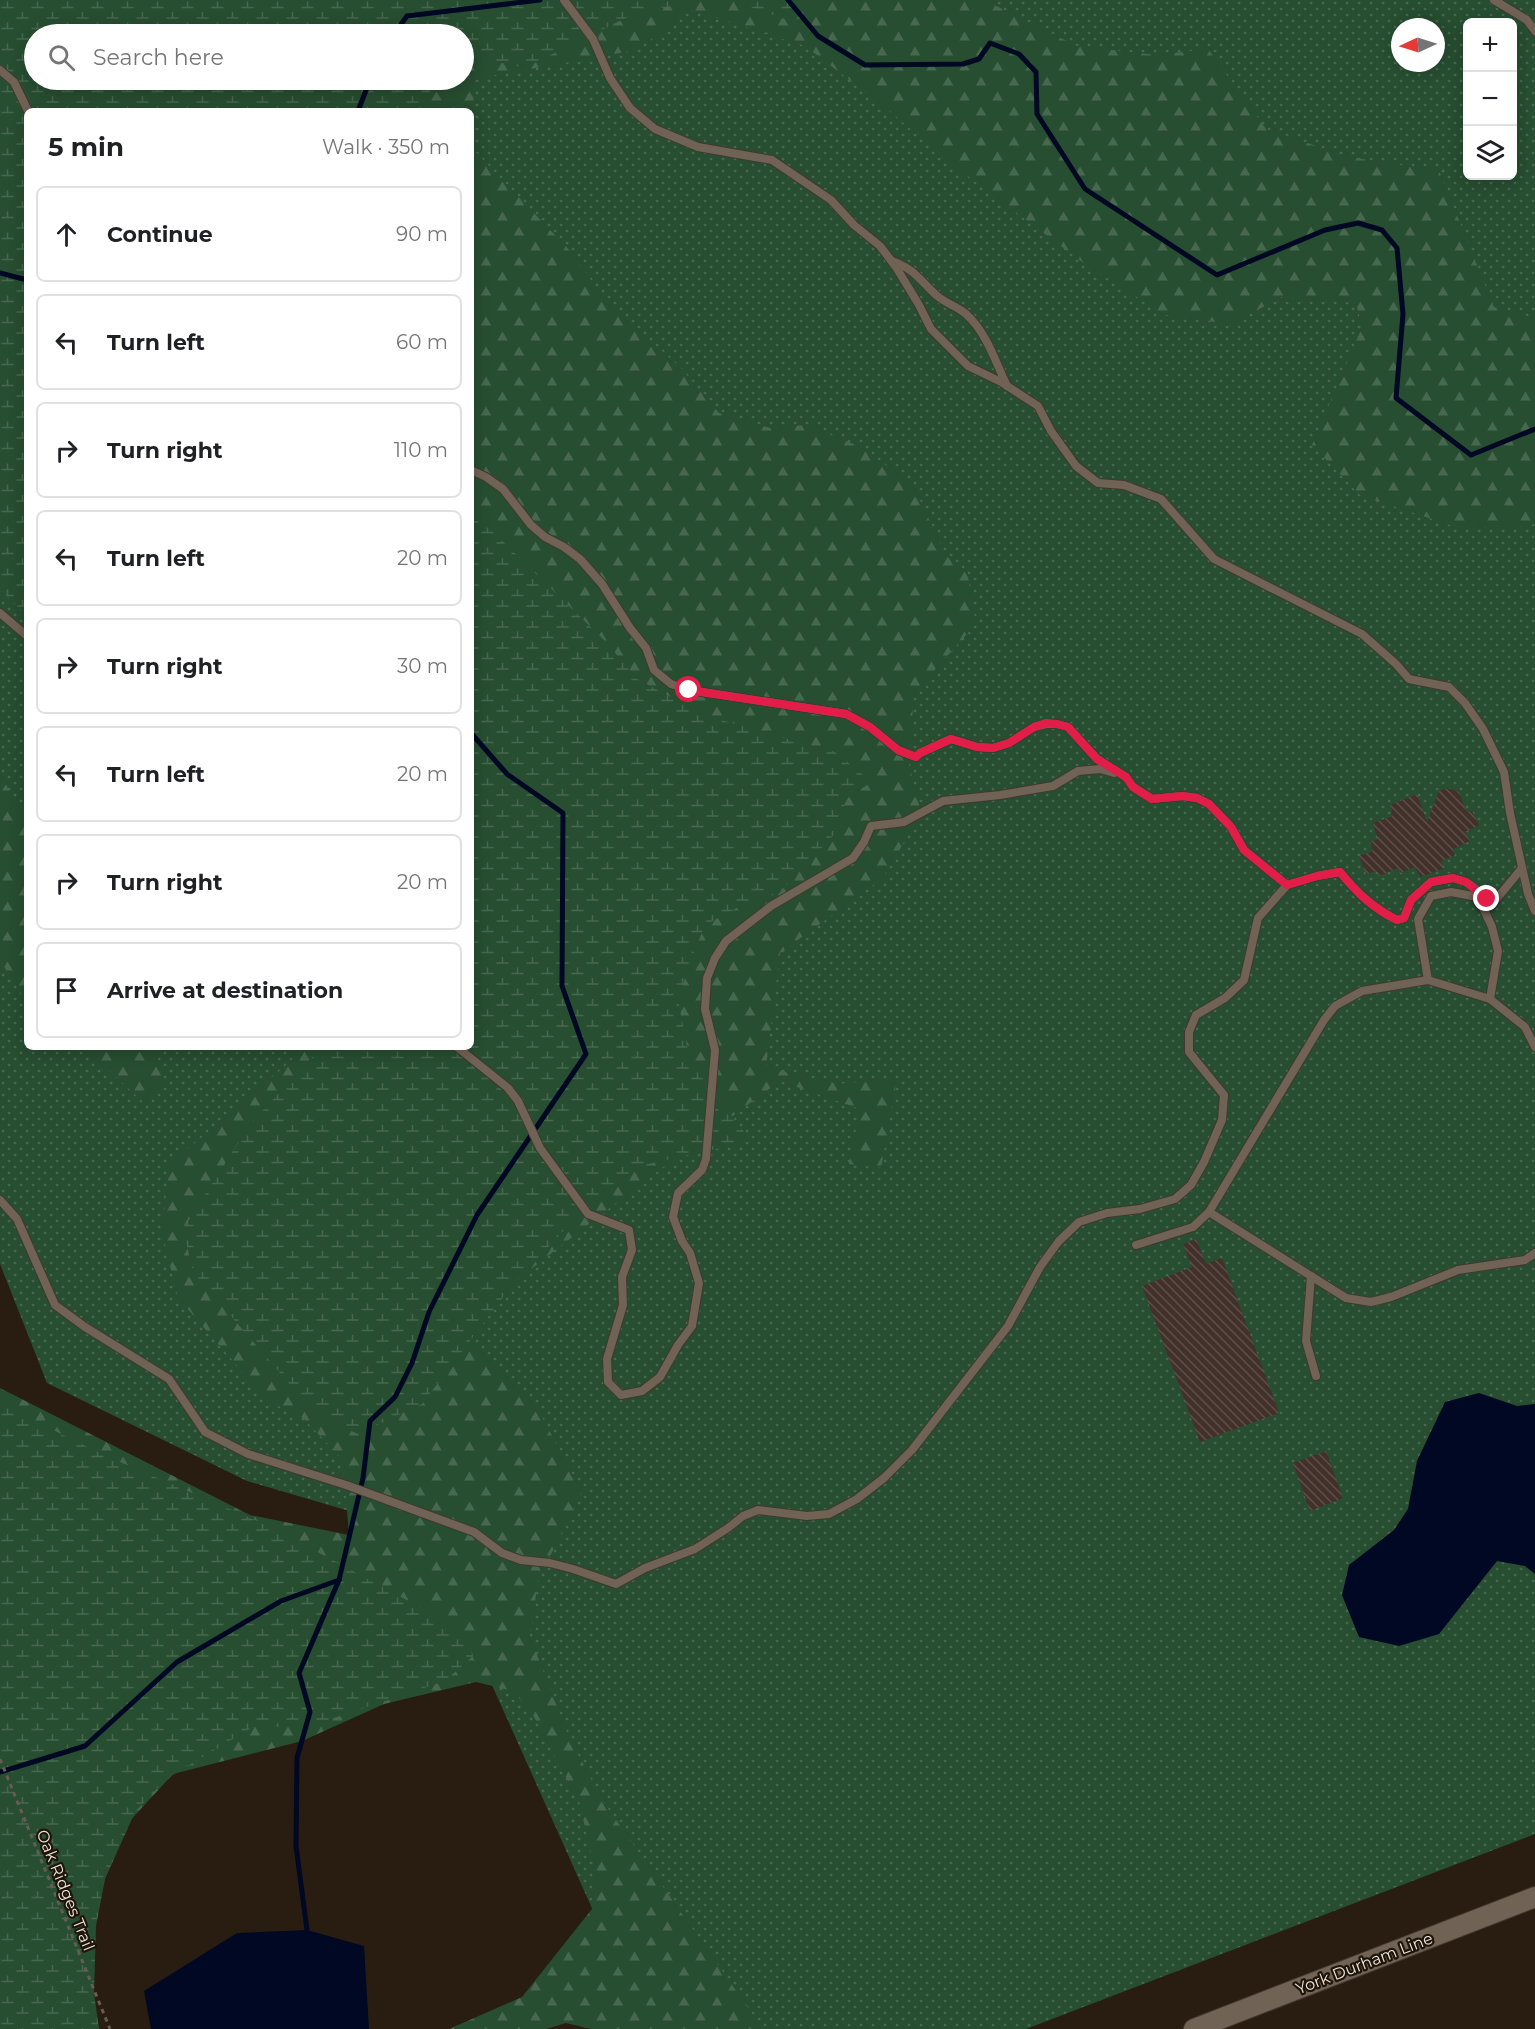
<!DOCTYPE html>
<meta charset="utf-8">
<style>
:root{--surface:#fff;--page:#f6f6f6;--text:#202124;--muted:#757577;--line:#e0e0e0}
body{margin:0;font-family:Montserrat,sans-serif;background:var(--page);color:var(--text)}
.controls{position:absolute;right:18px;top:18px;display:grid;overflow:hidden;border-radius:9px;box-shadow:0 3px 15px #0003}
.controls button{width:54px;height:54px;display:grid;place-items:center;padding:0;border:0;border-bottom:2px solid var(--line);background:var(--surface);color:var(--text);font:30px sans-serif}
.compass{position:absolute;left:1391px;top:18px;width:54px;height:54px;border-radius:50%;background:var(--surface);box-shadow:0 3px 15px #0003;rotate:266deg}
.stop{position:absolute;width:18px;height:18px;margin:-14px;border:4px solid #e11d48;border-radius:50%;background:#fff}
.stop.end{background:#e11d48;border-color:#fff;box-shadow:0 2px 6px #0008}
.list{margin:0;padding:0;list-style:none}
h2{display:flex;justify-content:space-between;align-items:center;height:78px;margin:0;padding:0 24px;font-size:26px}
h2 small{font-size:20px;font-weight:400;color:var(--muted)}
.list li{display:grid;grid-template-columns:39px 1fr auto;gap:18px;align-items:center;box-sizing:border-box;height:96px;margin:0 12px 12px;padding:0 12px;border:2px solid var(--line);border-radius:9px}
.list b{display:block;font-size:22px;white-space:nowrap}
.list em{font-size:20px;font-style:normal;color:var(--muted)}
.icon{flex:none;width:33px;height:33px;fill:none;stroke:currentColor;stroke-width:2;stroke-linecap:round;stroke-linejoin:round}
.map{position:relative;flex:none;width:1535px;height:2029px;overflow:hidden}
.search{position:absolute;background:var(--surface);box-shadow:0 3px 15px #0003;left:24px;top:24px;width:450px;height:66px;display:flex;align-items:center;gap:15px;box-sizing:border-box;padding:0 21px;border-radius:33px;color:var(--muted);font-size:22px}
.panel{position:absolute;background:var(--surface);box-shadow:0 3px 15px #0003;left:24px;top:108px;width:450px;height:942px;border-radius:9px}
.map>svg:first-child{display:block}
</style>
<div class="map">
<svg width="1535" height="2029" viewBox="0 0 1535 2029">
<defs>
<pattern id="grass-dots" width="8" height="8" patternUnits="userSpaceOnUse" patternTransform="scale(1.5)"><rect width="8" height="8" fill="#274e31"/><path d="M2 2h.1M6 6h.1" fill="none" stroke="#47674e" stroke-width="1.8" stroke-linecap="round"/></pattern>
<pattern id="forest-firs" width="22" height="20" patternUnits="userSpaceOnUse" patternTransform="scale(1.5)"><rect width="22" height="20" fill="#274e31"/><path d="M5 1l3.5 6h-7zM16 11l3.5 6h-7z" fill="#47674e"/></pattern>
<pattern id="wetland-marsh" width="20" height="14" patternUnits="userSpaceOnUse" patternTransform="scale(1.5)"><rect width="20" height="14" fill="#274e31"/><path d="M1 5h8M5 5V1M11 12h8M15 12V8" fill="none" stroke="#47674e"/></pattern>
<pattern id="building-back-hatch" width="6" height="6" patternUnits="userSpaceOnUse" patternTransform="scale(1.5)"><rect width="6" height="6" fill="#42302b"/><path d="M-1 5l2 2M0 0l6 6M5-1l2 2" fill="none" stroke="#5e4e49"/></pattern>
</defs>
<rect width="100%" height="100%" fill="#291d11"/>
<path fill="url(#grass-dots)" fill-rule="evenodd" d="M 0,0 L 1535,0 L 1535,1834 L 1026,2029 L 646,2029 L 424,1533 L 247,1481 L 47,1383 L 0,1264 ZM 1468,22 L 1512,22 L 1512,176 L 1468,176 ZM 1400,27 L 1436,27 L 1436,63 L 1400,63 ZM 34,34 L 464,34 L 464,80 L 34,80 ZM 27,111 L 471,111 L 471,1047 L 27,1047 Z"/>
<g fill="url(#forest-firs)" fill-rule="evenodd">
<path d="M 0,0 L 984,0 L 1077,46 L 1156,55 L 1208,49 L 1266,129 L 1349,157 L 1439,171 L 1494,307 L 1535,318 L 1535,524 L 1522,526 L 1453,526 L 1360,495 L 1312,445 L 1362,327 L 1356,303 L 1282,297 L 1231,324 L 1165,315 L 1085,264 L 941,156 L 890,111 L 805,46 L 692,10 L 636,50 L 474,79 L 473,149 L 573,254 L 605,300 L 681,368 L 719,413 L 770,428 L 806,425 L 861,447 L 913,485 L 946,556 L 967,571 L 976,624 L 914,693 L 909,764 L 921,813 L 883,878 L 780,953 L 766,1067 L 838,1084 L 897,1078 L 881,1168 L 849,1164 L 860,1109 L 780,1081 L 639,1185 L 458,1326 L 534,1402 L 582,1492 L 538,1580 L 530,1637 L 569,1737 L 602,1800 L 763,2029 L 591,2029 L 566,2023 L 546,2029 L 449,2029 L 522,1997 L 592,1909 L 593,1863 L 580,1804 L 532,1713 L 513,1691 L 476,1682 L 384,1704 L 302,1741 L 173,1774 L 115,1837 L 93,1928 L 91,1984 L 99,2029 L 0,2029 L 0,1388 L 250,1515 L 349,1535 L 343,1460 L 303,1418 L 268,1401 L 178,1298 L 162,1233 L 169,1165 L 291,1061 L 297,1047 L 471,1047 L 471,111 L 27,111 ZM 34,34 L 464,34 L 464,80 L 34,80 Z"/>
<path d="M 0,775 L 27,820 L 27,1003 L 0,960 Z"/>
<path d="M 84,1047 L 153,1047 L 157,1053 L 163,1083 L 144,1103 Z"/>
</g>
<g fill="url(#wetland-marsh)">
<path d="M 0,0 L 699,0 L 634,14 L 524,68 L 467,55 L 464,58 L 464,34 L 34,34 L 34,80 L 442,80 L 416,105 L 414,111 L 27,111 L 27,616 L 0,589 Z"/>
<path d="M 730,0 L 809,0 L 805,26 Z"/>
<path d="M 471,516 L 492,531 L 607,643 L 637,679 L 707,716 L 835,752 L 872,782 L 845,799 L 841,827 L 779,893 L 746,903 L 705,925 L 686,972 L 679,1005 L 690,1062 L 751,1141 L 644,1165 L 590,1202 L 510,1288 L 422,1404 L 358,1434 L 317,1416 L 193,1272 L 183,1229 L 251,1123 L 319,1050 L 319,1047 L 471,1047 Z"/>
<path d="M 0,1404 L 104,1455 L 269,1526 L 429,1612 L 468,1637 L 473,1656 L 445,1681 L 307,1727 L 253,1727 L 166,1779 L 135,1812 L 105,1879 L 96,1926 L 94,1993 L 99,2029 L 0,2029 Z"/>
</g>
<g fill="#000823">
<path d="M 1479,1393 L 1517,1406 L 1535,1404 L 1535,1574 L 1525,1566 L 1497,1561 L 1439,1634 L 1399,1646 L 1359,1637 L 1342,1595 L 1349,1565 L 1394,1530 L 1408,1509 L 1417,1461 L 1445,1402 Z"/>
<path d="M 307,1930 L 364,1946 L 369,2029 L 151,2029 L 144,1991 L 237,1933 Z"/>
</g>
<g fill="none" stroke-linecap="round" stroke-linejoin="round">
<g stroke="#000823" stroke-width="5">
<path d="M 788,0 L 818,36 L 865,65 L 963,64 L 979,59 L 990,43 L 1019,54 L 1036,72 L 1037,114 L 1085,189 L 1217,275 L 1325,230 L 1358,223 L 1382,230 L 1397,248 L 1403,314 L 1396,398 L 1471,455 L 1535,429"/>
<path d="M 394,34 L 407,16 L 540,0"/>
<path d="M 358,111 L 370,80"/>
<path d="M 0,273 L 27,280"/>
<path d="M 0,1772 L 85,1746 L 177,1662 L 281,1601 L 339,1580"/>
<path d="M 307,1930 L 296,1846 L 297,1758 L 310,1712 L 299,1673 L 339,1580 L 363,1478 L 370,1421 L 395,1397 L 412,1363 L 429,1312 L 477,1215 L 586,1054 L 562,986 L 563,813 L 507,774 L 471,733"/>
</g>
</g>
<g fill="url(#building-back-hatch)">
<path d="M 1448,788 L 1459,792 L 1467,813 L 1472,811 L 1479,825 L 1465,832 L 1470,841 L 1453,849 L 1455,855 L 1441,861 L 1443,869 L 1420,877 L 1415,867 L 1401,873 L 1398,868 L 1379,876 L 1377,871 L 1366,874 L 1359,856 L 1373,851 L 1370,842 L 1378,839 L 1373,823 L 1393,816 L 1390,805 L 1417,794 L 1427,822 L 1439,791 Z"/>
<path d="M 1196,1239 L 1206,1264 L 1222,1258 L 1279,1413 L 1200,1442 L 1142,1286 L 1192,1267 L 1183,1244 Z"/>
<path d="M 1326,1451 L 1343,1498 L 1310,1511 L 1293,1463 Z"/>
</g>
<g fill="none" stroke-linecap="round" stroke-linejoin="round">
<g stroke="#413831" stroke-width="10">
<g id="service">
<path d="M 564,0 L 593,39 L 610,78 L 630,108 L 655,129 L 698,147 L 772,160 L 831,200 L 854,225 L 880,246 L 896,267 L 919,305 L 931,329 L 968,366 L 1001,382 L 1038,406 L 1051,431 L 1076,466 L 1098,483 L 1124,485 L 1161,499 L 1214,559 L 1362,634 L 1396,664 L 1409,679 L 1449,687 L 1465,703 L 1483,729 L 1504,772 L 1510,813 L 1528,894 L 1535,911"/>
<path d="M 1494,0 L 1527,20 L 1535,31"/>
<path d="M 0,70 L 14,82 L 28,111"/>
<path d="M 892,261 C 914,269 919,279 935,294 C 944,303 957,306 966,314 C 987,333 995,361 1007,386"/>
<path d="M 0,613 L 27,636"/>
<path d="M 1287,885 L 1317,876 L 1340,872 C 1357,893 1373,908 1397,920 L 1404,918 L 1411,900 L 1431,882 L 1453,878 L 1466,882 L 1494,902 L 1522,868"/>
<path d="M 1428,980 L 1418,919 L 1431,896 L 1451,892 L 1478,897 L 1492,927 L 1498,951 L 1490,999"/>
<path d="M 457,1047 L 508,1088 L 518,1101 L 540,1148 L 588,1214 L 629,1230 L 632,1250 L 622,1277 L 623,1305 L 607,1359 L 608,1382 L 621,1395 L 642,1391 L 660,1377 L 678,1345 L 692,1326 L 699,1283 L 690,1253 L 682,1241 L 673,1217 L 678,1193 L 702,1170 L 706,1159 L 715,1050 L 705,1009 L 707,978 L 715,958 L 726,941 L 771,906 L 853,858 L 864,842 L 871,826 L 904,822 L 943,801 L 1000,795 L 1053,786 L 1078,771 L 1100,769 L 1114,773"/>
<path d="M 0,1200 L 17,1219 L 55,1305 L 85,1327 L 169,1379 L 205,1432 L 248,1454 L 346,1485 L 474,1532 L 502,1553 L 521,1560 L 550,1563 L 573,1569 L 616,1584 L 645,1568 L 695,1549 L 728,1528 L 743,1516 L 758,1510 L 807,1516 L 829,1514 L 857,1499 L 884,1478 L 912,1450 L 1008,1326 L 1040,1267 L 1059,1241 L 1079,1222 L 1107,1213 L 1140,1209 L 1175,1199 L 1191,1185 L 1204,1162 L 1222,1120 L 1224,1095 L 1189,1052 L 1189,1032 L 1196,1015 L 1225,998 L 1244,980 L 1258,918 L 1287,885 L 1244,850 L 1231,827 L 1209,804 L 1197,798 L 1182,796 L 1152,799 L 1133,787 L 1126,777 L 1097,759 L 1068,727 L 1057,724 L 1046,724 L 1034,727 L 1009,743 L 993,748 L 977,747 L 951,739 L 920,753 L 916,757 L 898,750 L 870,727 L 846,714 L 689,690 L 671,684 L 654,670 L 646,648 L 630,628 L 602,584 L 580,559 L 564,547 L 545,537 L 531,525 L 503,489 L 486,477 L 471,470"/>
<path d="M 1209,1212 L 1346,1298 L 1371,1302 L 1391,1297 L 1458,1270 L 1525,1260 L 1535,1253"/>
<path d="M 1136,1245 L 1193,1227 L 1209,1212 L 1324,1020 L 1335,1006 L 1362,991 L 1428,980 L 1490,999 L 1525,1027 L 1535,1047"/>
<path d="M 1311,1276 L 1306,1341 L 1316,1376"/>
</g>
</g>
<g stroke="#413831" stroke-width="22">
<path id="tertiary" d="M 1194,2029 L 1535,1897"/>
</g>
<path stroke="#675c52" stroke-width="3" stroke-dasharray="4.5 4.5" stroke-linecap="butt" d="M 0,1759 L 110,2029"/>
<use href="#service" stroke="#706254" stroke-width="8"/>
<use href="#tertiary" stroke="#706254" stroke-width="20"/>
</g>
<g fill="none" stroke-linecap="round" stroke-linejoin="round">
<path stroke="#e11d48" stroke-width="8" d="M 689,690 L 846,714 L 870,727 L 898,750 L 916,757 L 920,753 L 951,739 L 977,747 L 993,748 L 1009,743 L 1034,727 L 1046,723 L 1057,724 L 1068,727 L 1097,759 L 1126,777 L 1133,787 L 1152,799 L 1182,796 L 1197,798 L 1209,804 L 1231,827 L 1244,850 L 1287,885 L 1317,876 L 1340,872 C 1357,893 1373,908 1397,920 L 1404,918 L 1411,900 L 1431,882 L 1453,878 L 1466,882 L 1487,899"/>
</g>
<g text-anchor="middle" stroke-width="4.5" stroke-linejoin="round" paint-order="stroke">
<g font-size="16" fill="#ede5dd" stroke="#1f1408">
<text transform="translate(66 1890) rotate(68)" y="6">Oak Ridges Trail</text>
<text transform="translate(1364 1963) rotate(-21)" y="6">York Durham Line</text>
</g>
</g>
</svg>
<div class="controls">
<button>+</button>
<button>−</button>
<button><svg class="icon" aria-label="layers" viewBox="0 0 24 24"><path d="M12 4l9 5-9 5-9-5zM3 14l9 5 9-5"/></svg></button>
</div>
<svg class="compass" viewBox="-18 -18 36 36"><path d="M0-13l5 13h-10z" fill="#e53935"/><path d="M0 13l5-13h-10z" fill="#757577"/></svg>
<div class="stop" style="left:689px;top:690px"></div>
<div class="stop end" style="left:1487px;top:899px"></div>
<div class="search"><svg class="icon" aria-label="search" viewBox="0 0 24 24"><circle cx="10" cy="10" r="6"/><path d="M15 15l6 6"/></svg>Search here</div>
<section class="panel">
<h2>5 min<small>Walk · 350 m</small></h2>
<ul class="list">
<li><svg class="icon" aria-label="ahead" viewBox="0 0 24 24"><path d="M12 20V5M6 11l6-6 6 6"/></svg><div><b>Continue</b></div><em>90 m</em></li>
<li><svg class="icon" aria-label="left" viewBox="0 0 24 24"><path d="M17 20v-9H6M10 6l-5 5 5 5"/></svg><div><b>Turn left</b></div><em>60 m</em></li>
<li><svg class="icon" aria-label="right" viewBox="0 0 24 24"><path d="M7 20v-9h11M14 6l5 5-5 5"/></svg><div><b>Turn right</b></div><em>110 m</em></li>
<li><svg class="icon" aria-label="left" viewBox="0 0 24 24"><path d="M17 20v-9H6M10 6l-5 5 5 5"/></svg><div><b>Turn left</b></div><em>20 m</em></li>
<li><svg class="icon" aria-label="right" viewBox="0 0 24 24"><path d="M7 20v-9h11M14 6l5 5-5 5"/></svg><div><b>Turn right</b></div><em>30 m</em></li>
<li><svg class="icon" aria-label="left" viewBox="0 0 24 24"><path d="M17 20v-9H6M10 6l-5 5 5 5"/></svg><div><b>Turn left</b></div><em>20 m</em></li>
<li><svg class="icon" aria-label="right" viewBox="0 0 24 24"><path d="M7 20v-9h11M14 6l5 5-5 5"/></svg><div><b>Turn right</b></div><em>20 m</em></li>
<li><svg class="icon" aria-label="arrive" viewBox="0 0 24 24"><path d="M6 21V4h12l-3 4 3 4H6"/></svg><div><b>Arrive at destination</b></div></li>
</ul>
</section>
</div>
